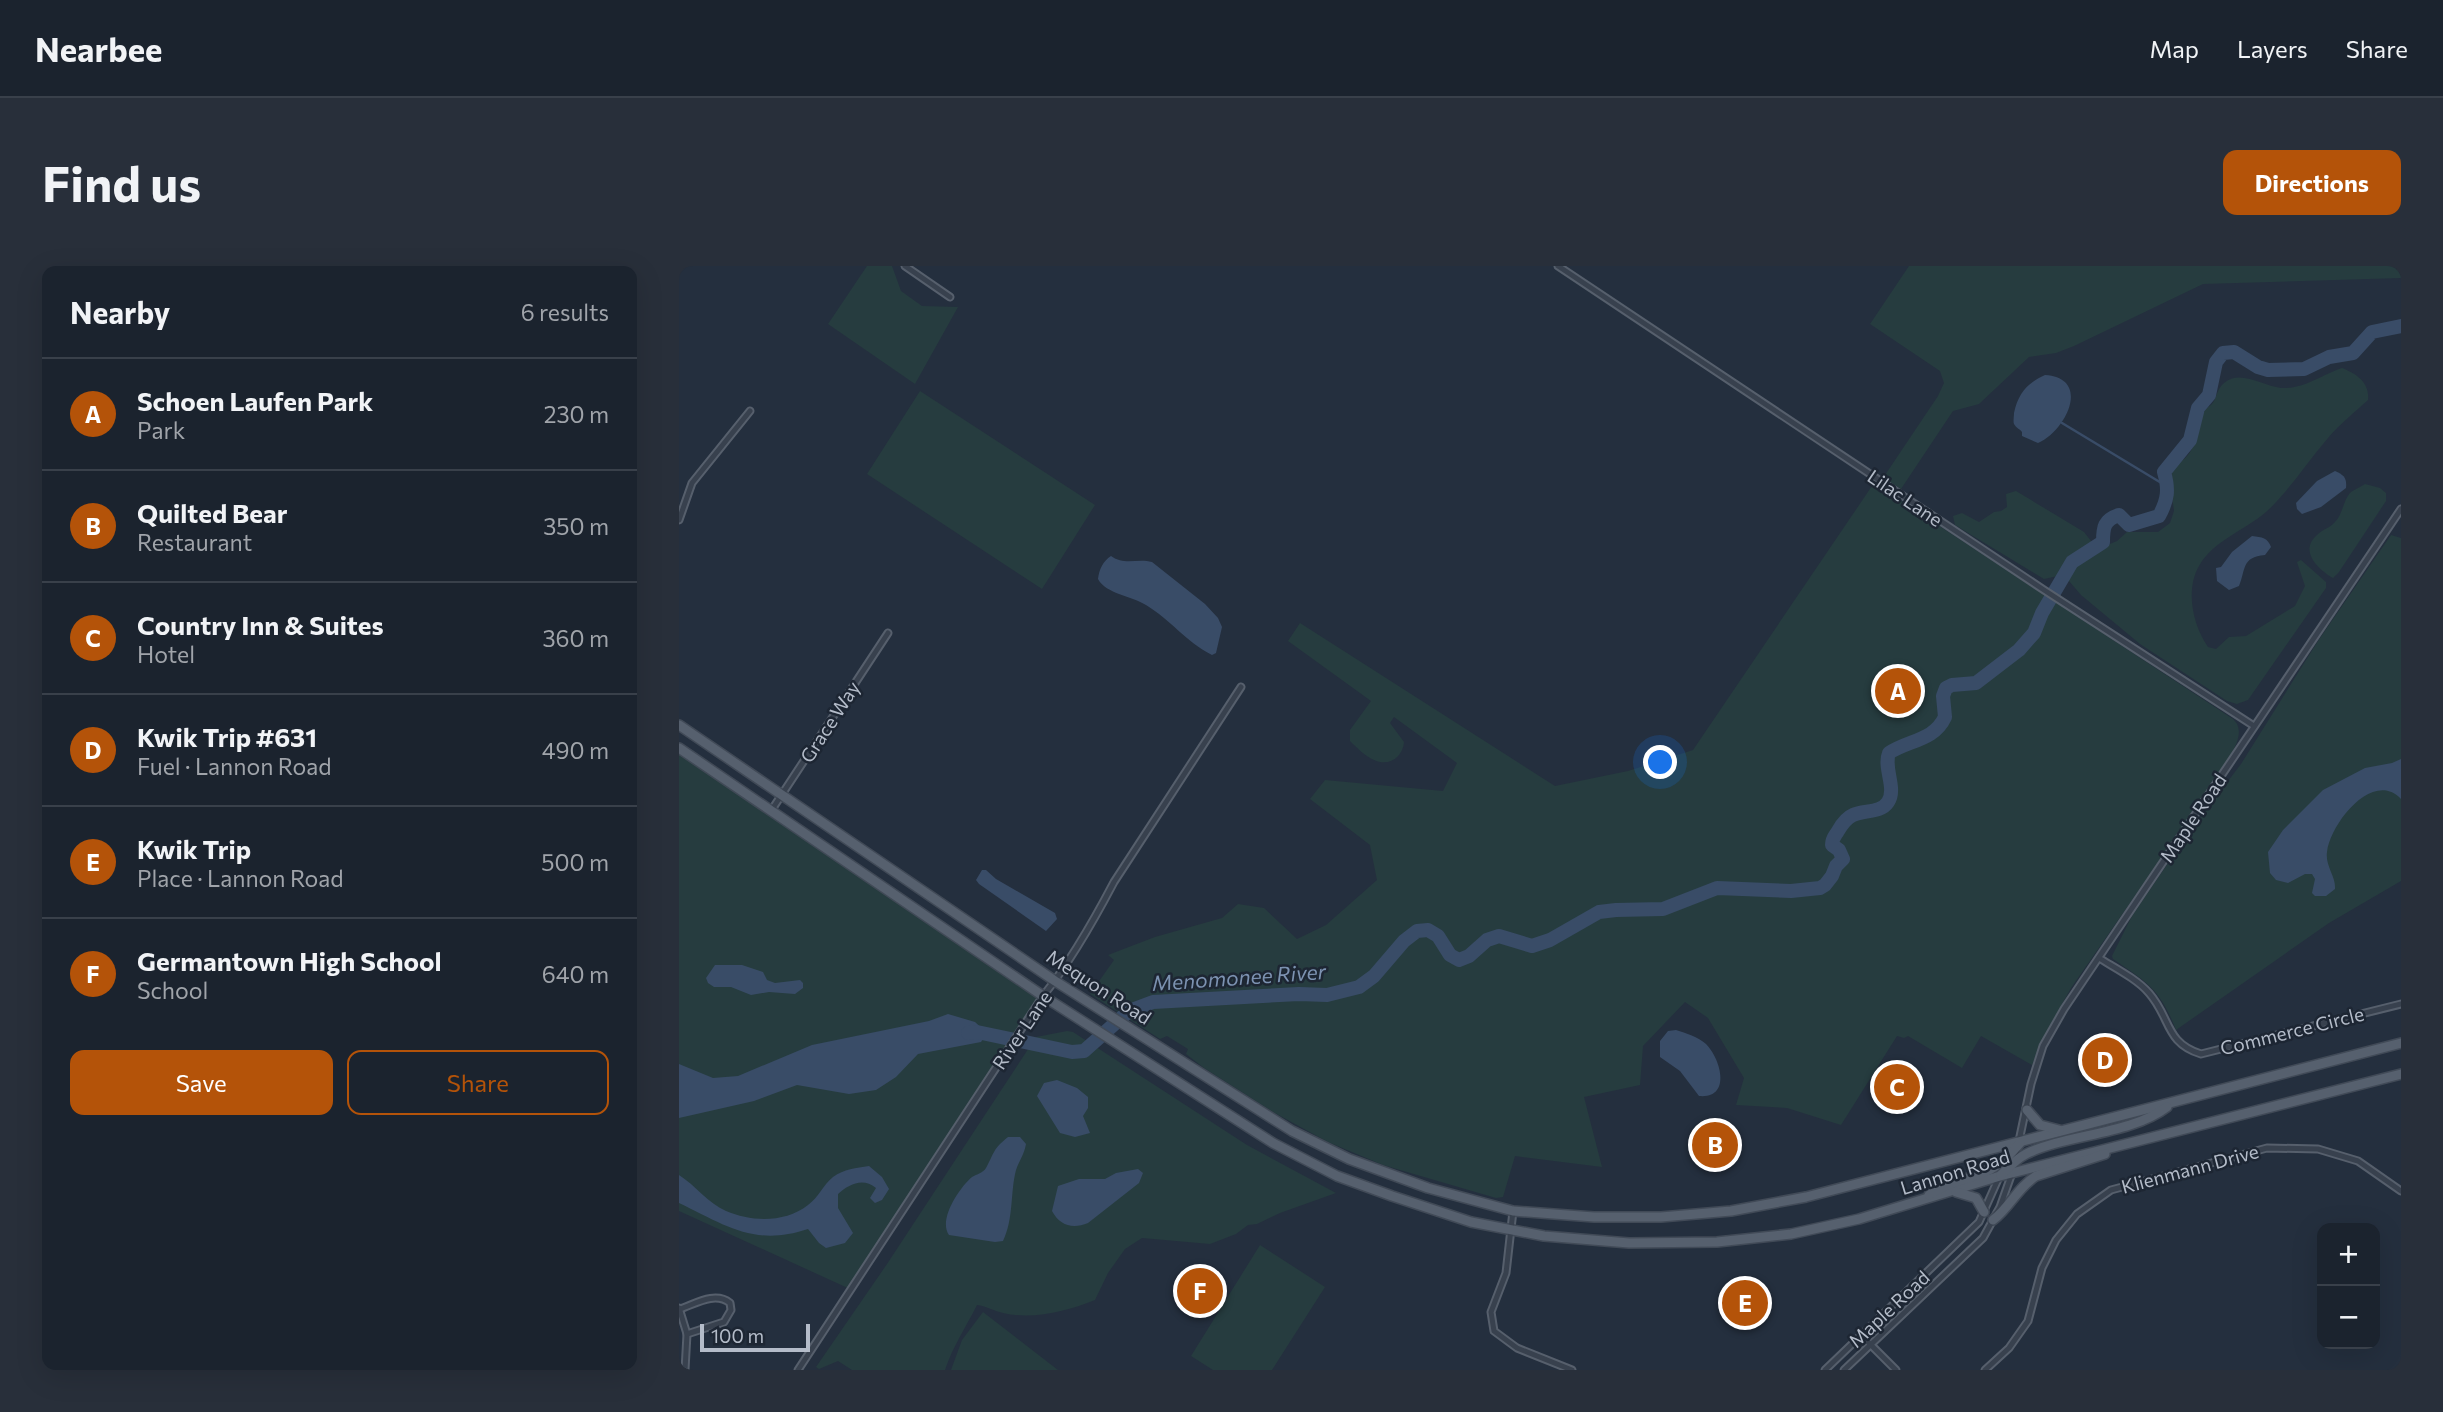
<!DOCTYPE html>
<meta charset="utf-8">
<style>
:root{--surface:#1b232e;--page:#282f3a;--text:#f1f3f6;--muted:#a0a4aa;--line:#39404a;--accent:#b45309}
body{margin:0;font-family:Commissioner,sans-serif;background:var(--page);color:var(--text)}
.controls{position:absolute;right:21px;bottom:21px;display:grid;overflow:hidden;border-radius:14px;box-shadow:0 7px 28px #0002}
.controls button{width:63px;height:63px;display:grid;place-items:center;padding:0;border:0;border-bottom:2px solid var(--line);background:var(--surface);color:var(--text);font:35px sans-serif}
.scale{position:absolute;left:21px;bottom:18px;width:110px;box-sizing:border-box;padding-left:7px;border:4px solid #b4bcc9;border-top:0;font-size:19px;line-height:24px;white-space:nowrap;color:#b4bcc9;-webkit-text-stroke:5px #1d2633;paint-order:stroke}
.you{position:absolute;left:982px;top:497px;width:24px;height:24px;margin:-18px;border:5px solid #fff;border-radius:50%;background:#1a73e8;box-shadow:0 0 0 10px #1a73e833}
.badge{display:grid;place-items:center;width:46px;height:46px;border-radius:50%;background:var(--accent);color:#fff;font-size:23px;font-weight:700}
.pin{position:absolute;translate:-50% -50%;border:4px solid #fff;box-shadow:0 2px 7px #0006}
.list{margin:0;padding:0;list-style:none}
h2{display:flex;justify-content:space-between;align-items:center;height:91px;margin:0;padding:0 28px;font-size:30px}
h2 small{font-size:23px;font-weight:400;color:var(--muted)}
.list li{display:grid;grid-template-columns:46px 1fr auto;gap:21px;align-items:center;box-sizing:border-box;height:112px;padding:0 28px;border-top:2px solid var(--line)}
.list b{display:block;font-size:26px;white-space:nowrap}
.list p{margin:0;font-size:23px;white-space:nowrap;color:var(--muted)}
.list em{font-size:23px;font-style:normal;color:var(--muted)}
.actions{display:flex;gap:14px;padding:21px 28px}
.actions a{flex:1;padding:16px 0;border:2px solid var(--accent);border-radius:14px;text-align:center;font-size:24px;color:var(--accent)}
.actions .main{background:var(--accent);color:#fff}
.map{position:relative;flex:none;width:1722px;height:1104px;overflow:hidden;border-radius:14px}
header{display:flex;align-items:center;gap:42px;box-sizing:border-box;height:98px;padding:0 35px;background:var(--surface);border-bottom:2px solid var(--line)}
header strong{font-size:33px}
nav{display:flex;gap:38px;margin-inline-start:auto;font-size:24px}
.intro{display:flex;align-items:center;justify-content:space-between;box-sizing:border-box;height:168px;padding:0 42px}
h1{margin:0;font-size:49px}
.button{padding:18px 32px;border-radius:14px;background:var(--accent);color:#fff;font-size:24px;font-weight:700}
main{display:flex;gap:42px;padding:0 42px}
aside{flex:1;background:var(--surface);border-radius:14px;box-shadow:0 7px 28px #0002}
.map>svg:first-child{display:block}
</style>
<header>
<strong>Nearbee</strong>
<nav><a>Map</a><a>Layers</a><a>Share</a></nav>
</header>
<div class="intro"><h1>Find us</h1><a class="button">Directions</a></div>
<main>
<aside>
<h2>Nearby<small>6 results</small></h2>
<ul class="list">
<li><span class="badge">A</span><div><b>Schoen Laufen Park</b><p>Park</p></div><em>230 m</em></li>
<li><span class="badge">B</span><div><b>Quilted Bear</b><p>Restaurant</p></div><em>350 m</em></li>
<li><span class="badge">C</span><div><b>Country Inn &amp; Suites</b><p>Hotel</p></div><em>360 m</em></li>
<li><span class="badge">D</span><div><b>Kwik Trip #631</b><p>Fuel · Lannon Road</p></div><em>490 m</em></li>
<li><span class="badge">E</span><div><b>Kwik Trip</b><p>Place · Lannon Road</p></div><em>500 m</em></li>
<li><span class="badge">F</span><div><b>Germantown High School</b><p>School</p></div><em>640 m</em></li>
</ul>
<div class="actions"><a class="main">Save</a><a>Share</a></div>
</aside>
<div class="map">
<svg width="1722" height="1104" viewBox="0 0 1722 1104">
<rect width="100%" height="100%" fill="#242f3e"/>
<g fill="#263c3f">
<path d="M 188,0 L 213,0 L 222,25 L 243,40 L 279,41 L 236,118 L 149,58 Z"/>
<path d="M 1230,0 L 1722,0 L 1722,12 L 1524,18 L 1395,80 L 1377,87 L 1350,91 L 1300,138 L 1274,145 L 1222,223 L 1204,212 L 1259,130 L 1265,117 L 1261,105 L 1191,58 Z"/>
<path d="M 1663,102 C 1678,108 1691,117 1689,134 C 1676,146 1661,158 1649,172 C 1628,196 1611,224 1587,246 C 1565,265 1535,274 1520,300 C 1506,324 1514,360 1529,381 L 1537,383 L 1550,371 L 1567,370 L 1616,340 L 1626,320 L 1618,296 L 1622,294 L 1647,316 L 1647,322 L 1569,434 L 1558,438 L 1548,435 L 1461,378 L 1402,329 L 1390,315 L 1379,310 L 1365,313 L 1276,259 L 1274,250 L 1283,247 L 1300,256 L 1315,246 L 1322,245 L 1328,241 L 1327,228 L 1337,225 L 1405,266 L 1412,275 L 1426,280 L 1438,275 L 1448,266 L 1479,266 L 1491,257 L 1495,245 L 1491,214 L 1494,201 C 1518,186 1512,181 1520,157 C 1520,155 1522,148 1523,146 C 1526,142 1532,141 1535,135 C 1538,129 1539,122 1545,117 C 1561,103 1584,120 1602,122 C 1626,123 1642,109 1663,102 Z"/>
<path d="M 241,125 L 416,239 L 363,323 L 188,208 Z"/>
<path d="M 1195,217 L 1554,453 C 1570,467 1549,492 1542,506 L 1392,722 L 1363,774 L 1353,799 L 1302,770 L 1283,802 L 1229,770 L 1225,772 L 1218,770 L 1162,859 L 1108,842 L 1057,839 L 1065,812 L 1029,752 L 1006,736 L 964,780 L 961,819 L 905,831 L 923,901 L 836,890 L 824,931 L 817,932 L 704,899 L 649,876 L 594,846 L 525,802 L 507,788 L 509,783 L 488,770 L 481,773 L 411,728 L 435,694 L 429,689 L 476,671 L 543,652 L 559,638 L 585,642 L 618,673 L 647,659 L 698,614 L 691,579 L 631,533 L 646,514 L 764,525 L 778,497 L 715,451 L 711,457 L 725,476 C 724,491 710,501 695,494 C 687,491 677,481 671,475 L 671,464 L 692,435 L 609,375 L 621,357 L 876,520 L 949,505 L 1014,484 Z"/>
<path d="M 1686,218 L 1701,222 L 1707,227 L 1707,235 L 1660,306 L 1654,312 C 1638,303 1620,284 1638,269 C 1644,263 1651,262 1656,256 C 1664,248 1664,234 1672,226 C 1676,223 1682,221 1686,218 Z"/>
<path d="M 1712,269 L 1722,272 L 1722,615 L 1650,657 L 1497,764 C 1481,723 1469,717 1434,693 L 1433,690 L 1453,650 L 1511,565 L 1562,498 L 1639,375 Z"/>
<path d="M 0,488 L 239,645 L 364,730 L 171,1023 L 0,945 Z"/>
<path d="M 388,765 L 394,766 L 568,879 L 657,927 L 601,947 L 578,958 L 569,959 L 557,968 L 531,978 L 463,972 L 446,983 L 429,1007 L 416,1034 C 389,1045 354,1054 324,1047 C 314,1045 308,1040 298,1039 C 287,1061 274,1080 266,1104 L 173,1104 L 159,1095 L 140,1103 L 137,1101 L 208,998 L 357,771 Z"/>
<path d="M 581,979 L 646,1021 L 593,1104 L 534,1104 L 512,1090 Z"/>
<path d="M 304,1046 L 379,1104 L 272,1104 L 283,1074 Z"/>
</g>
<g fill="#394c67">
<path d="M 1366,109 C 1413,112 1387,165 1359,177 L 1343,170 L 1343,166 C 1341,163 1337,162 1335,158 C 1334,156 1335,150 1335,147 C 1339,128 1348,117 1366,109 Z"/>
<path d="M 1656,205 C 1665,209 1668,212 1667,222 L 1642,241 L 1623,248 L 1618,243 L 1617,237 L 1638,215 Z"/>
<path d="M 1573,270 C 1583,271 1589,272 1592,281 L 1586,289 C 1562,291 1567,304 1560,320 L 1550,324 L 1538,315 L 1537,302 L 1542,301 L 1553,286 Z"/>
<path d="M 432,290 C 446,300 458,292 473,296 L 526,338 L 539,352 L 543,361 L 537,387 L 533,389 C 506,375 492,354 467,339 C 453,330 427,328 419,313 C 420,304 424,295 432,290 Z"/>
<path d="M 1722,493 L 1722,533 C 1694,503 1651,558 1648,586 C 1646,600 1657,610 1656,623 L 1647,630 L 1636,630 L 1633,627 L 1636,613 L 1633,608 L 1626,608 L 1609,617 L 1597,614 L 1591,607 L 1589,586 L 1604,564 L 1644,524 L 1686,502 L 1713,497 Z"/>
<path d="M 303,604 L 307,604 L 317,613 L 376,647 L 378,653 L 367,665 L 300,618 L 297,614 Z"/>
<path d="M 36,699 L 63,699 L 84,706 L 88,714 L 96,717 L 121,714 L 124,717 L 124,722 L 116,728 L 90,726 L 72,729 L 52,721 L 35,721 L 29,717 L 27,712 Z"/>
<path d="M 269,748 L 296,756 L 308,767 L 302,776 L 239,788 L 217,811 L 197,824 L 170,828 L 118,819 L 75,835 L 0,852 L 0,798 L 34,812 L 59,810 L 133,779 L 250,755 Z"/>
<path d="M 997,764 C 1007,767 1019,771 1027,778 C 1042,793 1053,833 1020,830 L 1001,805 L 981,791 L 981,775 L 989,765 Z"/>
<path d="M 378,814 L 398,822 L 409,831 L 409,842 L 404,850 L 411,867 L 396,871 L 381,867 L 358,830 L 365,817 Z"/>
<path d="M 329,871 L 341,871 L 347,878 C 345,889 340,895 337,904 C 331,927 335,952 324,975 L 316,976 L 270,969 C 259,954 280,922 293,911 C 298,908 304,907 307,902 C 316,886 313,884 329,871 Z"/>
<path d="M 190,900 L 203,911 L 210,923 L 203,934 L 196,937 L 191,932 L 197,922 C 184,911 170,918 159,928 L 159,942 L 174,967 L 166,977 L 147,982 L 140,977 L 129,963 C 75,981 46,959 0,937 L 0,909 C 16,919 30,938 47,945 C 73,956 106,957 129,939 C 139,932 145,918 154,911 C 165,903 177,902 190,900 Z"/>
<path d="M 459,903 L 464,907 L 460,917 L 409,957 C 394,963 381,960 373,945 L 379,920 L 400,913 L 426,913 L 437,907 Z"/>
</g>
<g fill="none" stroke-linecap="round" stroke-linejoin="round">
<path stroke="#394c67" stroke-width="2.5" d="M 1383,157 L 1489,221"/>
<path stroke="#394c67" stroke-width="14" d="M 289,767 L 298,766 L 393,786 L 405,785 L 450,745 L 474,736 L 620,728 L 648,729 L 680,721 L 695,710 L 725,675 L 738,665 L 749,664 L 759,670 L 771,689 L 780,694 L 790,690 L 808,674 L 820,670 L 853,680 L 871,674 L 920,646 L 937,644 L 984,643 L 1038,622 L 1112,625 L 1141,622 L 1146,619 L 1153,610 L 1157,600 L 1164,593 L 1160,584 L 1153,579 C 1153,572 1156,570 1159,565 C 1163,558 1167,552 1174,549 C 1185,544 1202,547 1209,536 C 1218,522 1204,502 1210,487 C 1229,474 1255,475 1266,451 L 1264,430 L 1267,422 L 1273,419 L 1297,417 L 1340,384 L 1355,367 L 1363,347 L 1393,296 L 1424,276 C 1424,261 1425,254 1440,249 L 1450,259 L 1480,250 C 1489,234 1490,223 1485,206 L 1511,174 L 1519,142 L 1530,129 L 1537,96 L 1544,87 L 1555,86 L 1579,101 L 1589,104 L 1625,103 L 1650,91 L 1674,87 L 1693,66 L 1722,60"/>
<g stroke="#565f6c" stroke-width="9">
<g id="minor">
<path d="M 226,0 L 271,31"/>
<path d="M 879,0 L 1365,324 L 1575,460"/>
<path d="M 0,254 L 13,217 L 71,145"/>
<path d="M 92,545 L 209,367"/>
<path d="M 1420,692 C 1436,702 1458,713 1470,727 C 1492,752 1486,777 1522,788 L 1722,738"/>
<path d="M 1336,894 L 1352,818 L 1364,780 L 1385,743 L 1722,243"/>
<path d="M 834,945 L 827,1007 L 812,1046 L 815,1065 L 838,1082 L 893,1104"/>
<path d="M 0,1042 L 8,1068 L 6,1104"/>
<path d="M 1,1043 C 16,1038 36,1025 51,1037 L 52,1044 L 45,1056 L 8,1068"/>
<path d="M 1182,1069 L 1217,1104"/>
<path d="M 119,1104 L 364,730 C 392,695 414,656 435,616 L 562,421"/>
<path d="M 1146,1104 L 1300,956 L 1321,909"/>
<path d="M 1165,1104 L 1304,972 L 1321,941 L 1333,907"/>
<path d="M 1306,1104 L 1330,1082 L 1349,1055 L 1363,1002 L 1377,974 L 1398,948 L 1432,924 L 1588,882 L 1639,883 L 1679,895 L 1722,925"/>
</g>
</g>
<g stroke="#414a57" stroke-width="12">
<g id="primary">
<path d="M 0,459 L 376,715 L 613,865 L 670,893 L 749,922 L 834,945 L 915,951 L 982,951 L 1052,945 L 1127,931 L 1722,777"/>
<path d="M 0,482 L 364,730 L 594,877 L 658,910 L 713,930 L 792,956 L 865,970 L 950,977 L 1038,976 L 1112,968 L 1180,953 L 1321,910 L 1722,808"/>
<path d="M 1348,844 L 1361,859 L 1380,864"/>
<path d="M 1322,909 C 1330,901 1337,893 1347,888 C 1387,868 1451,869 1488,841"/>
<path d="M 1277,926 L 1297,932 L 1305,946"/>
<path d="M 1250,929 C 1269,915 1292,914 1312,903 C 1324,897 1332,887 1341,877"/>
<path d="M 1314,954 C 1331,941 1339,921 1357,910 L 1426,888"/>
</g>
</g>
<use href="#minor" stroke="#38414e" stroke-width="5"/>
<use href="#primary" stroke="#56606e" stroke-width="9"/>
</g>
<g text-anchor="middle" stroke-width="5" stroke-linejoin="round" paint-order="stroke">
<g font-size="19" fill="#b4bcc9" stroke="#1d2633">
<text transform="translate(1226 232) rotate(34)" y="7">Lilac Lane</text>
<text transform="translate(151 456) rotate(-57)" y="7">Grace Way</text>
<text transform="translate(1514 552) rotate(-56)" y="7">Maple Road</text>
<text transform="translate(420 721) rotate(33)" y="7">Mequon Road</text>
<text transform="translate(343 764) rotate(-56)" y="7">River Lane</text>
<text transform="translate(1613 765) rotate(-14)" y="7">Commerce Circle</text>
<text transform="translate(1511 903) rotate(-15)" y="7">Klienmann Drive</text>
<text transform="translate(1276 906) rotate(-17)" y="7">Lannon Road</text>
<text transform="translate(1210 1043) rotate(-43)" y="7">Maple Road</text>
</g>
<g font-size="21" font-style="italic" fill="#7c92b1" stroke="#1d2633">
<text transform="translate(560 712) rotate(-4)" y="7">Menomonee River</text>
</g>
</g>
</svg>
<div class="controls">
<button>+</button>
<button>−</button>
</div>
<div class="scale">100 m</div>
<div class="you"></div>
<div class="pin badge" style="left:1219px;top:425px">A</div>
<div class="pin badge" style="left:1036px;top:879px">B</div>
<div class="pin badge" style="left:1218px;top:821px">C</div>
<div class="pin badge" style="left:1426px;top:794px">D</div>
<div class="pin badge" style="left:1066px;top:1037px">E</div>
<div class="pin badge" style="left:521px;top:1025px">F</div>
</div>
</main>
